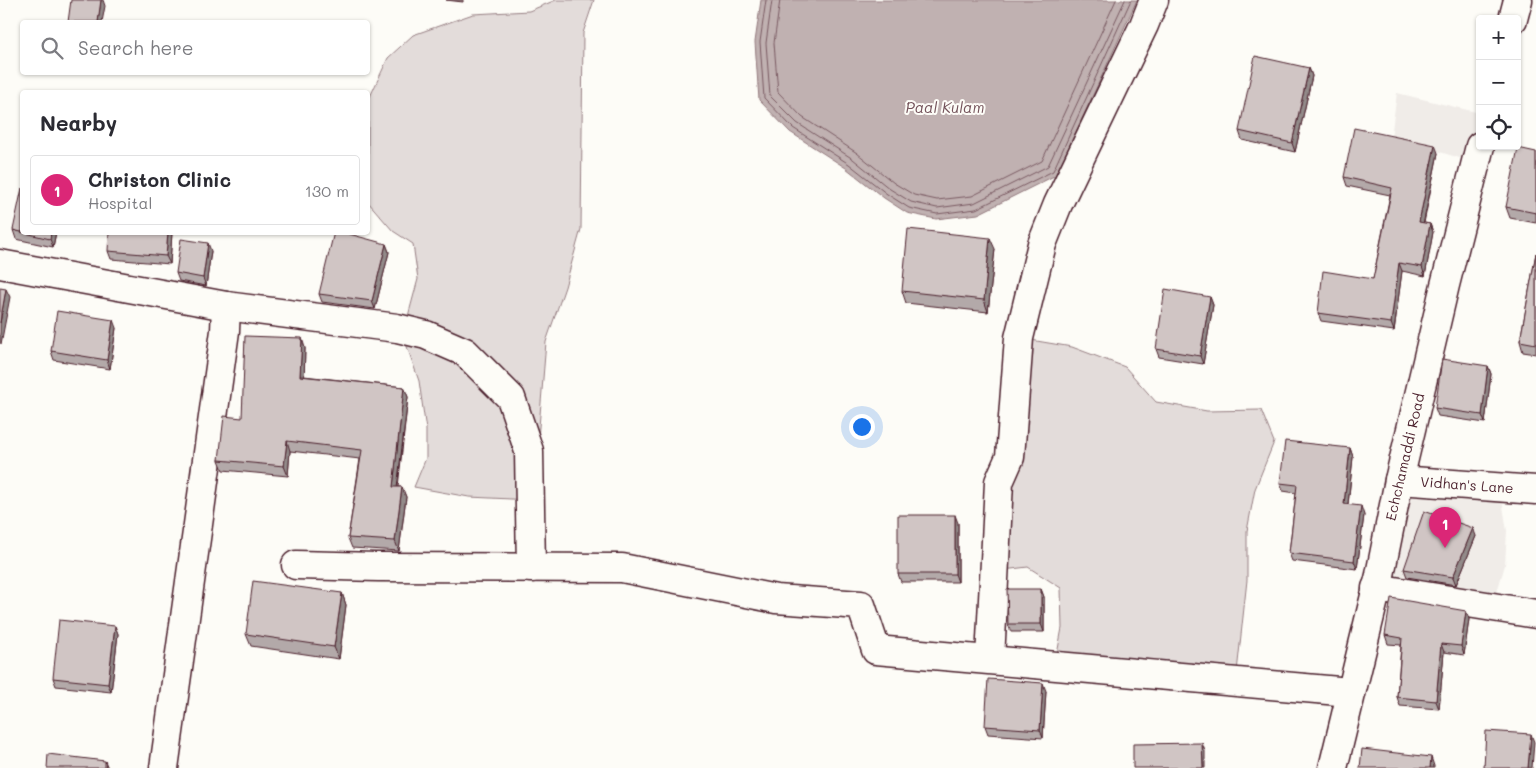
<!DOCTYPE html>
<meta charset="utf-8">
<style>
:root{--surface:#fff;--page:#f7f7f7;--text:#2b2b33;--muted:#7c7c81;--line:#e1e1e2;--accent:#db2777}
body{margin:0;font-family:Mali,sans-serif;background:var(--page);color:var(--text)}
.controls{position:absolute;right:15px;top:15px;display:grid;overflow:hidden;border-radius:5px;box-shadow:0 1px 4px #0004}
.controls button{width:45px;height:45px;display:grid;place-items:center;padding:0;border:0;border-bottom:1px solid var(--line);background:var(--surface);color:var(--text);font:25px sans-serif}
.you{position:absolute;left:861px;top:426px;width:18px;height:18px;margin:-12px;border:4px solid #fff;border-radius:50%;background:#1a73e8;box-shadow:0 0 0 8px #1a73e833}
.badge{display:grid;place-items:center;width:32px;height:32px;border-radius:50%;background:var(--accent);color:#fff;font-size:16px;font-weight:700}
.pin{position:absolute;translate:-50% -41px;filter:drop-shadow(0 1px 2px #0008)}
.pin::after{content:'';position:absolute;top:26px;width:18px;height:15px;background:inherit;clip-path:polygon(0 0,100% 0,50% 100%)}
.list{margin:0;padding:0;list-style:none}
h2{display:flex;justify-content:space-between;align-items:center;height:65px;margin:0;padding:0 20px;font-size:21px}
h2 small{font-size:16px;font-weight:400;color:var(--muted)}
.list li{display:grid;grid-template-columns:32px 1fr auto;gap:15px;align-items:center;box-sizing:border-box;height:70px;margin:0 10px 10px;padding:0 10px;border:1px solid var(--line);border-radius:5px}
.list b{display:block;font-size:19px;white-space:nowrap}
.list p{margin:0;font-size:16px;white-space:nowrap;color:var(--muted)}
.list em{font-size:16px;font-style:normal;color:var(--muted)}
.icon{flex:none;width:28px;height:28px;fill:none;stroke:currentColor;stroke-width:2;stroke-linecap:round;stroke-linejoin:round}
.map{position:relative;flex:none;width:1536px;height:768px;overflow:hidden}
.search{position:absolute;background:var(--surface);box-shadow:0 1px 4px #0004;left:20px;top:20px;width:350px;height:55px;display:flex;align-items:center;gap:12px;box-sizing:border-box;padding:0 18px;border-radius:5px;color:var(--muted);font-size:19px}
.panel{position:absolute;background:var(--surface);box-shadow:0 1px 4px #0004;left:20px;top:90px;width:350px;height:145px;border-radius:5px}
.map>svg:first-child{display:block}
</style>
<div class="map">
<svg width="1536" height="768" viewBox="0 0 1536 768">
<rect width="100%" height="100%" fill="#fdfcf7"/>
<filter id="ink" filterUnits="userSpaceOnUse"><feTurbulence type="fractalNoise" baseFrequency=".02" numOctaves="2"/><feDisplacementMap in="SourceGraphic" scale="10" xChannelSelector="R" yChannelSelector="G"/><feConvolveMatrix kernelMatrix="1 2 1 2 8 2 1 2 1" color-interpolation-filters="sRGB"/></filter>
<g filter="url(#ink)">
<g fill="#f0ece8">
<path d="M 1397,93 L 1480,113 L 1480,146 L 1476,163 L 1391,137 Z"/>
<path d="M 1399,480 L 1502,500 L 1507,531 L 1505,565 L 1495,599 L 1380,575 Z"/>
</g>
<g fill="#e3dcda" stroke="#967e82">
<path d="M 556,0 L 594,0 L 583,33 L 581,229 L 565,287 L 546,342 L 533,500 L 469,497 L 414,487 L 426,458 L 426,430 L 419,381 L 403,335 L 418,279 L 413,244 L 393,231 L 368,202 L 368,101 L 388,58 L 413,35 L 473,14 L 529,11 Z"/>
<path d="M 1019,338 L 1072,347 L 1125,367 L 1156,402 L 1207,411 L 1261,410 L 1274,442 L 1255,489 L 1247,531 L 1247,580 L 1236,681 L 1055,665 L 1062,628 L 1061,588 L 1028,567 L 995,571 Z"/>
</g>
<path fill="#c0b1b1" stroke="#91777b" d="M 761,0 L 1137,0 L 1056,175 L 978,214 L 936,219 L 907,213 L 884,198 L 846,168 L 790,132 L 759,100 L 755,42 Z"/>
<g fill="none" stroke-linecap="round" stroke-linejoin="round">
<g stroke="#795961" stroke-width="1">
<path d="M 766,0 L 760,42 L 764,98 L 793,128 L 849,164 L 887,194 L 909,208 L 937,214 L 976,209 L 1053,171 L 1131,0"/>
<path d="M 772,0 L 766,43 L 770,96 L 797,123 L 853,159 L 890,189 L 911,202 L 937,208 L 974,203 L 1048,166 L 1125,0"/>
<path d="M 780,0 L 774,43 L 778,92 L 802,117 L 857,153 L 894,183 L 914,195 L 937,200 L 972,196 L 1042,161 L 1116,0"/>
</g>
<g stroke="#4a1f2b" stroke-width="31">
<g id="street">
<path d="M 1513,19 L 1518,0"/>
<path d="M 0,264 L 226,306 L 397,328 L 426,335 L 465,352 L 511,398 L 529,451 L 531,568"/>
<path d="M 1399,480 L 1536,490"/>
<path d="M 296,565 L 378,567 L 622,568 L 776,599 L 861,605 L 876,650 L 1350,692"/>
<path d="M 1376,588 L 1536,614"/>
<path d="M 990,659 L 999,482 L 1010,457 L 1019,338 L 1042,244 L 1058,204 L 1144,25 L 1154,0"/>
<path d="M 164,768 L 225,331 L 226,306"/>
<path d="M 1333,768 L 1380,575 L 1399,480 L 1445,285 L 1480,146"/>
</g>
</g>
<use href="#street" stroke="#fdfcf7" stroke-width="28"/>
</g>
<g fill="#b3a9a9" stroke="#4a1f2b">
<path d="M 446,0 L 463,0 L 463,2 Z"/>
<path d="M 1309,68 L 1312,76 L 1295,152 L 1242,140 L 1239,131 Z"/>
<path d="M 1536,152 L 1536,223 L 1510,218 L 1506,207 Z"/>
<path d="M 1438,153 L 1424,223 L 1430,224 L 1433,232 L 1425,276 L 1402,271 L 1394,331 L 1321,321 L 1318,313 L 1373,279 L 1390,195 L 1347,186 L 1344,177 Z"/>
<path d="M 13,230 L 22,232 L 56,232 L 53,247 L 16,239 Z"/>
<path d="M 172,232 L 170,264 L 111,259 L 108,251 Z"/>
<path d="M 386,244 L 389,252 L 375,309 L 322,302 L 319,294 Z"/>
<path d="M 995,249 L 988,312 L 906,303 L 902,291 Z"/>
<path d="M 211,251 L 206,286 L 179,281 L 176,273 Z"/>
<path d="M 1536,253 L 1536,354 L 1523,352 L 1520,341 Z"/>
<path d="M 1210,297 L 1213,305 L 1203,364 L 1159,357 L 1156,349 Z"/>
<path d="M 116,328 L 110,369 L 54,360 L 51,351 Z"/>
<path d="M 305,348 L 304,376 L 404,387 L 408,397 L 398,487 L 402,487 L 406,497 L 399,551 L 352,548 L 348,538 L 360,459 L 290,451 L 288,476 L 223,470 L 219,460 L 242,418 Z"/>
<path d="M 1488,366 L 1491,374 L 1485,423 L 1438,416 L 1435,408 Z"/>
<path d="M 1350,448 L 1353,457 L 1348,505 L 1364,515 L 1357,569 L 1292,561 L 1289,553 L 1296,493 L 1283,491 L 1280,483 Z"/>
<path d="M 958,523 L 958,582 L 901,582 L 898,574 Z"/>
<path d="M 1476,536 L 1456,585 L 1407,577 L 1404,569 Z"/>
<path d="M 1041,589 L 1044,597 L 1044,632 L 1011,632 L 1008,624 Z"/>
<path d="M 342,593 L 346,605 L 339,659 L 251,646 L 246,634 Z"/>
<path d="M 1466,611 L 1469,619 L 1464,655 L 1444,652 L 1439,709 L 1400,706 L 1397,697 L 1401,645 L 1388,644 L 1385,635 Z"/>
<path d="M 115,626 L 118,634 L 111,692 L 56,686 L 53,678 Z"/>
<path d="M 1046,691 L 1043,738 L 988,734 L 985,726 Z"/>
</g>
<g fill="#928a89" stroke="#4a1f2b">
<path d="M 101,0 L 103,0 L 105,6 L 102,22 L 98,22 Z"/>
<path d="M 1309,68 L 1312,76 L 1295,152 L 1292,143 Z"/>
<path d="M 1435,145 L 1438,153 L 1422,230 L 1419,222 Z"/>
<path d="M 1430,224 L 1433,232 L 1425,276 L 1422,267 Z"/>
<path d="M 51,232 L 56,232 L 53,247 L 50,239 Z"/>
<path d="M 168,232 L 172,232 L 170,264 L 166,256 Z"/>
<path d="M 990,238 L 995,249 L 988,312 L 984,300 Z"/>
<path d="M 208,243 L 211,251 L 206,286 L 203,278 Z"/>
<path d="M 386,244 L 389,252 L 375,309 L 372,301 Z"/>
<path d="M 1399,263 L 1402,271 L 1394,331 L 1391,323 Z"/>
<path d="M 6,289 L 10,297 L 1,344 L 0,342 L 0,323 Z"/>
<path d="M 1210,297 L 1213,305 L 1203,364 L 1200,356 Z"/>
<path d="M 113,320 L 116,328 L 110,369 L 107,360 Z"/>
<path d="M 302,338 L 305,348 L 304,385 L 300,376 Z"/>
<path d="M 1488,366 L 1491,374 L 1485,423 L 1482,415 Z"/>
<path d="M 404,387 L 408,397 L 396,497 L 393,487 Z"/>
<path d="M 287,441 L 290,451 L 288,476 L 284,466 Z"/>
<path d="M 1350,448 L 1353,457 L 1347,513 L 1344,504 Z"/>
<path d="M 402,487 L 406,497 L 399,551 L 395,541 Z"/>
<path d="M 1361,506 L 1364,515 L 1357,569 L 1354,561 Z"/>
<path d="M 955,515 L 958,523 L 958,582 L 955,574 Z"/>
<path d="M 1473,528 L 1476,536 L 1456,585 L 1453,577 Z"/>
<path d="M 1041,589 L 1044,597 L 1044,632 L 1041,624 Z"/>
<path d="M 342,593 L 346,605 L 339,659 L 334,647 Z"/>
<path d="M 1466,611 L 1469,619 L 1464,655 L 1461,646 Z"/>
<path d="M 115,626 L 118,634 L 111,692 L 108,684 Z"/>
<path d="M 1441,644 L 1444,652 L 1439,709 L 1436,701 Z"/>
<path d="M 1043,683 L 1046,691 L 1043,738 L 1040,730 Z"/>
<path d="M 1531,734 L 1534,742 L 1532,768 L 1528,768 Z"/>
<path d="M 1202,743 L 1205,751 L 1205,768 L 1203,768 Z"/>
<path d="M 1431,757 L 1434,766 L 1434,768 L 1430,768 Z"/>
<path d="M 105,761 L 108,768 L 105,768 Z"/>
</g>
<g fill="#d0c5c4" stroke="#4a1f2b">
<path d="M 71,0 L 101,0 L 98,22 L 68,22 Z"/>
<path d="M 1255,56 L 1309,68 L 1292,143 L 1239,131 Z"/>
<path d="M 1354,128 L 1435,145 L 1419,222 L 1430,224 L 1422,267 L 1399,263 L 1391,323 L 1318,313 L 1323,271 L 1373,279 L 1392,188 L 1344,177 Z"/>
<path d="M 1518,148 L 1536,152 L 1536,213 L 1506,207 Z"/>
<path d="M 22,188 L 22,232 L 51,232 L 50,239 L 13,230 Z"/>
<path d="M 908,229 L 990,238 L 984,300 L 902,291 Z"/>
<path d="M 109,232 L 168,232 L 166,256 L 108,251 Z"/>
<path d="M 334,232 L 342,232 L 386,244 L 372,301 L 319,294 Z"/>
<path d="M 181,239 L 208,243 L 203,278 L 176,273 Z"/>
<path d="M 1536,253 L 1536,344 L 1520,341 Z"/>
<path d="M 0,288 L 6,289 L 0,323 Z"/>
<path d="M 1165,289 L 1210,297 L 1200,356 L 1156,349 Z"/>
<path d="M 57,311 L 113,320 L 107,360 L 51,351 Z"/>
<path d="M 245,336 L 302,338 L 300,376 L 404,387 L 393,487 L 402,487 L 395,541 L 348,538 L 362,450 L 287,441 L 284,466 L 219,460 L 224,416 L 242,418 Z"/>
<path d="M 1442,359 L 1488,366 L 1482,415 L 1435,408 Z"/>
<path d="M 1285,441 L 1350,448 L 1344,504 L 1361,506 L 1354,561 L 1289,553 L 1297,485 L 1280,483 Z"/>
<path d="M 1424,511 L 1473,528 L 1453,577 L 1404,569 Z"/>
<rect x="898" y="515" width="57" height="59"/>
<path d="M 253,581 L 342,593 L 334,647 L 246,634 Z"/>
<path d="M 1007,589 L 1041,589 L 1041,624 L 1008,624 Z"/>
<path d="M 1391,598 L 1466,611 L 1461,646 L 1441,644 L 1436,701 L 1397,697 L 1402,638 L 1385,635 Z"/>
<path d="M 59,620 L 115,626 L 108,684 L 53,678 Z"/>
<path d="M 988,679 L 1043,683 L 1040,730 L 985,726 Z"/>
<path d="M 1486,731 L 1531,734 L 1528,768 L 1484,768 Z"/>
<path d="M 1202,743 L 1203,768 L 1133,768 L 1133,744 Z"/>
<path d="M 1362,749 L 1431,757 L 1430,768 L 1360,768 Z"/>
<path d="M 48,754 L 105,761 L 105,768 L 47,768 Z"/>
</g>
</g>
<g text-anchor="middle" stroke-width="4" stroke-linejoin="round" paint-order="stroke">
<g font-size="14" fill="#4a1f2b" stroke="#fdfcf7">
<text transform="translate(1405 457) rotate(-77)" y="5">Echchamaddi Road</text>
<text transform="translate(1467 485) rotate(4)" y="5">Vidhan's Lane</text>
</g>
<g font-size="15" font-style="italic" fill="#73525a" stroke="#fdfcf7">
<text x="945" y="113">Paal Kulam</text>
</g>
</g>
</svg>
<div class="controls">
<button>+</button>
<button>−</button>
<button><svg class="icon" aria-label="locate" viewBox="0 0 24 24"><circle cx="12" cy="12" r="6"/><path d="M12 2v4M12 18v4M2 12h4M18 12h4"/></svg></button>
</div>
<div class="you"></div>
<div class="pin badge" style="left:1445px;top:548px">1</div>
<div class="search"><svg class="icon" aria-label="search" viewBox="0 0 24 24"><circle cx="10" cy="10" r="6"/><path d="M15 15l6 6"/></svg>Search here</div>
<section class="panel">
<h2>Nearby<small></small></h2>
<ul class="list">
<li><span class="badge">1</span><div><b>Christon Clinic</b><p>Hospital</p></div><em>130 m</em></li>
</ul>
</section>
</div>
